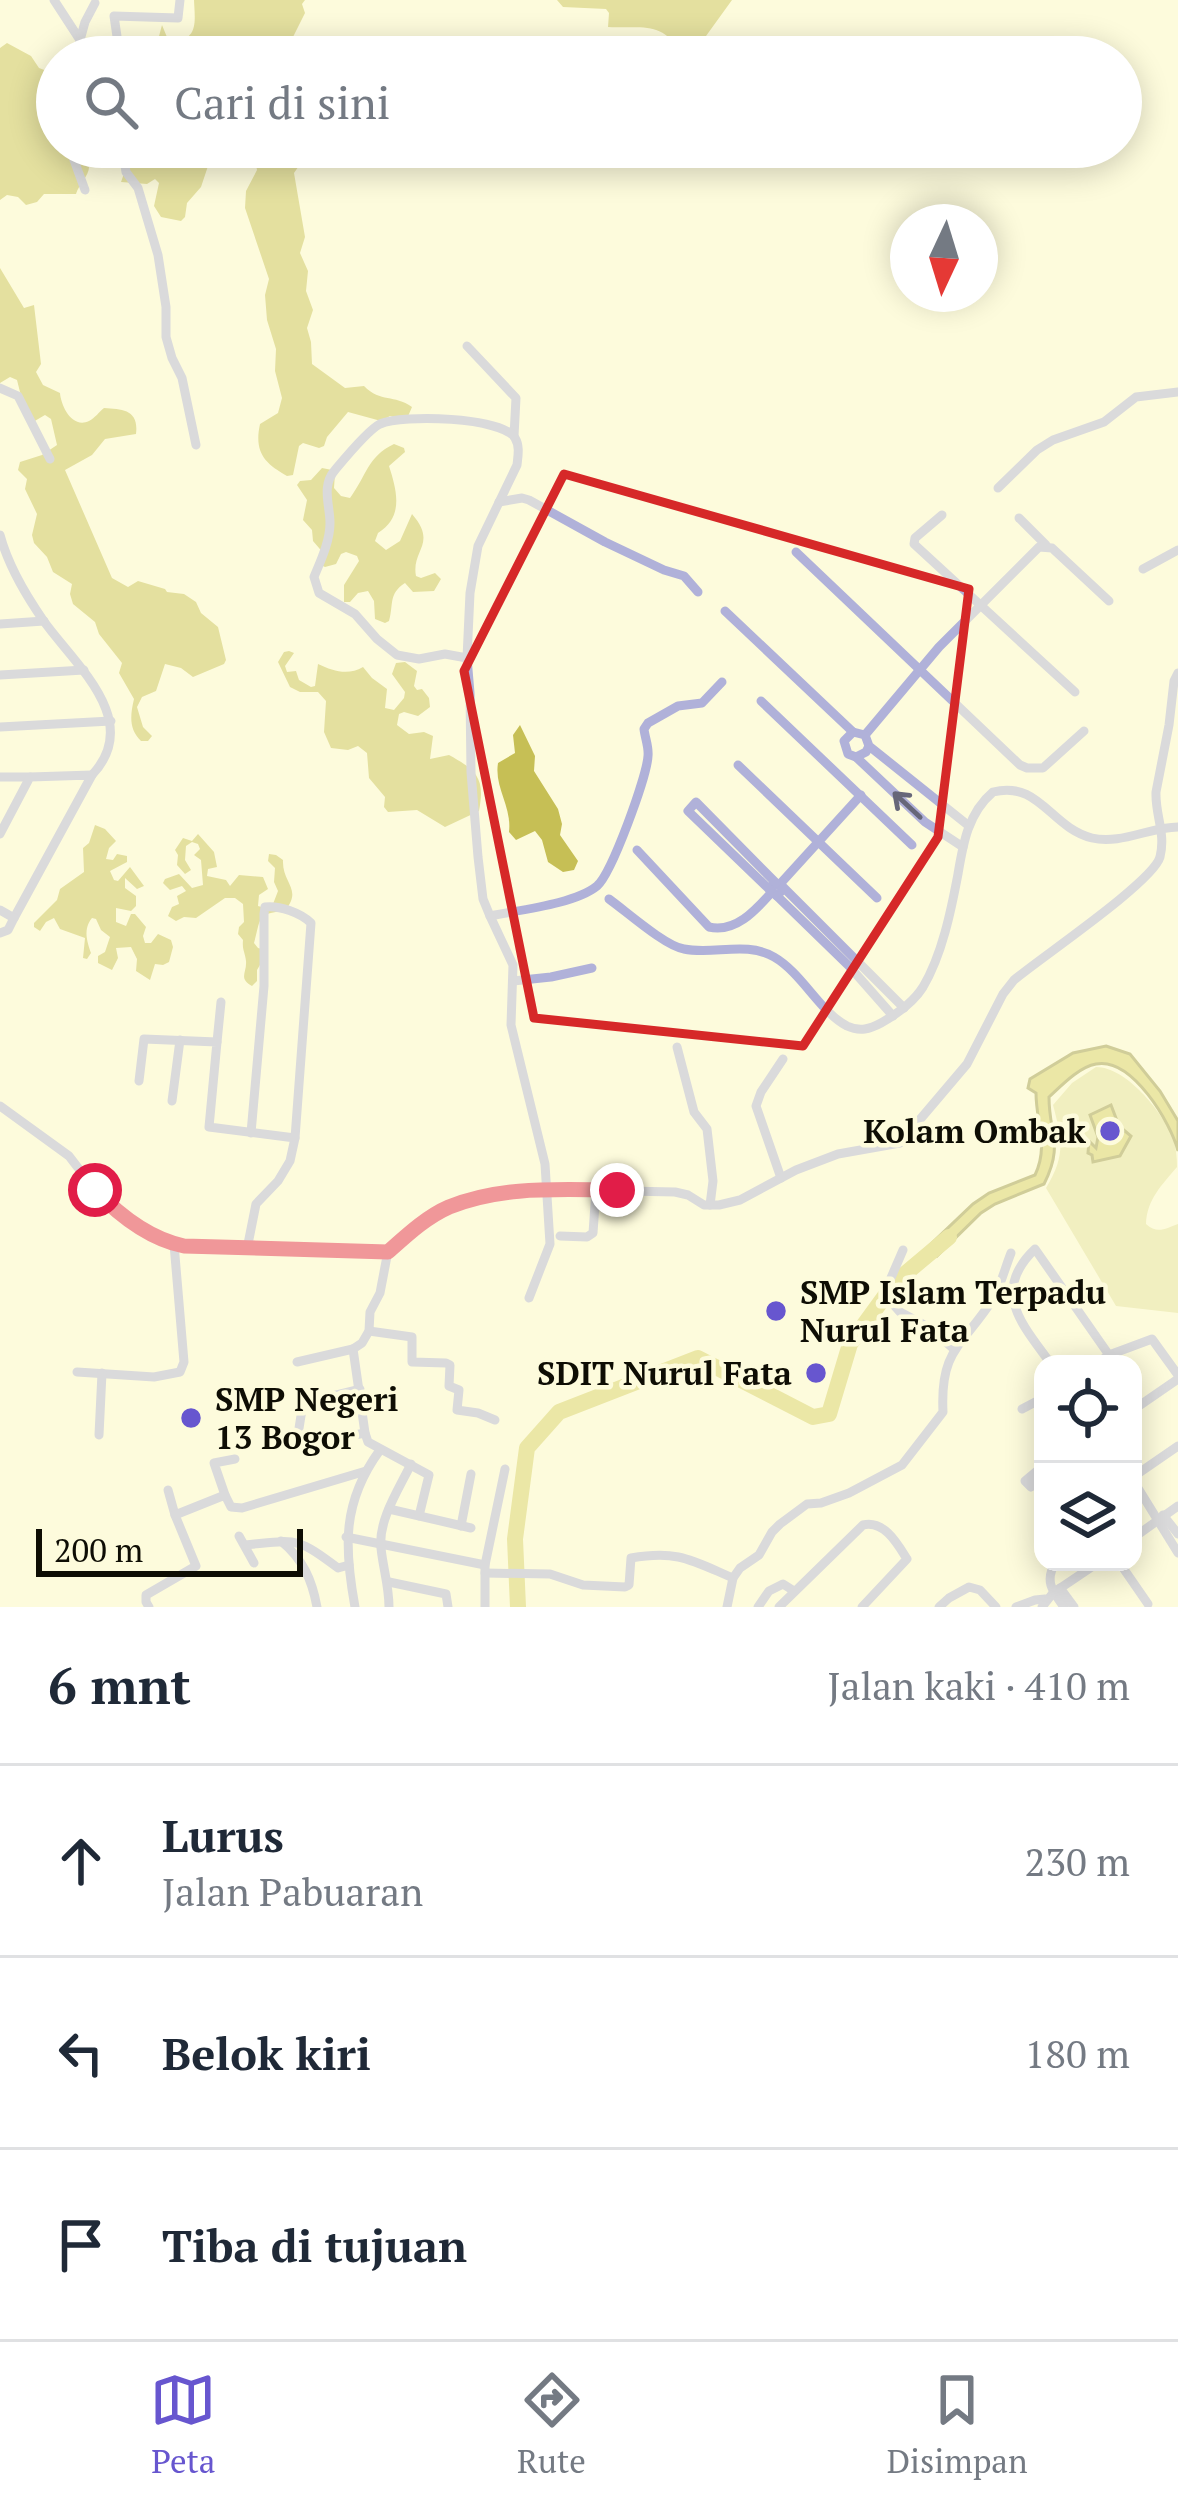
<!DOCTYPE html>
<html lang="id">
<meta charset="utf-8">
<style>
:root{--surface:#fff;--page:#f6f6f7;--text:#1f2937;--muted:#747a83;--line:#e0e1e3;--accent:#6756cf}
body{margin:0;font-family:"PT Serif",serif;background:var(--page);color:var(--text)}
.controls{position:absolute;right:36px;bottom:36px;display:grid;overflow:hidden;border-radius:24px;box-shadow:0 6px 30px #0003}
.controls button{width:108px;height:108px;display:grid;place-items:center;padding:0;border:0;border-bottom:3px solid var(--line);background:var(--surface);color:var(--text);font:60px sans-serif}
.compass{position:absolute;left:890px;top:204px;width:108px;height:108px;border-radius:50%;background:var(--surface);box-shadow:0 6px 30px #0003;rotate:184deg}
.scale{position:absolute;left:36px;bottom:30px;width:267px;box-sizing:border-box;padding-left:12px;border:6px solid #0e0d04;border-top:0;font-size:33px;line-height:42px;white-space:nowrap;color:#0e0d04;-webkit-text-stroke:9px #fdfbdc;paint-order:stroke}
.stop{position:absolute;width:36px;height:36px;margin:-27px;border:9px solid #e11d48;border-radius:50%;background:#fff}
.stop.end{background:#e11d48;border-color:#fff;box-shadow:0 3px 12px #0008}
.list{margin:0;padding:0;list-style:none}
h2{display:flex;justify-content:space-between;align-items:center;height:156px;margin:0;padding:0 48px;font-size:51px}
h2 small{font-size:39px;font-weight:400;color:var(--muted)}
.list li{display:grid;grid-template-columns:78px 1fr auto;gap:36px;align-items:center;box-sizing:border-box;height:192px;padding:0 48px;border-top:3px solid var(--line)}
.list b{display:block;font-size:45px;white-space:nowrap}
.list p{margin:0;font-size:39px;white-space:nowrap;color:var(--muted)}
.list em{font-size:39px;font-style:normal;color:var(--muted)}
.icon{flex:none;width:66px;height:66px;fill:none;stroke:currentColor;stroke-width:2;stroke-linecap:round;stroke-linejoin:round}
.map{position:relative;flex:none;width:1178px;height:1607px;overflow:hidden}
.search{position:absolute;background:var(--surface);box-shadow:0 6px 30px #0003;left:36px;right:36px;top:36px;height:132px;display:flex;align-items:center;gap:30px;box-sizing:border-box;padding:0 42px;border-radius:66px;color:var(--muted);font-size:45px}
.sheet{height:732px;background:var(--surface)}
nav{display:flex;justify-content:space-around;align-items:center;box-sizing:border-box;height:168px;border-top:3px solid var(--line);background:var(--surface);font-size:33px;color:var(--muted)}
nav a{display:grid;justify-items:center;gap:6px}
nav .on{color:var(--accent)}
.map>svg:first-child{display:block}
</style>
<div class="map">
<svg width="1178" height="1607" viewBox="0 0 1178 1607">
<rect width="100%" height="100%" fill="#fdfbdc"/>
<path fill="#e3e09d" d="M 1096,1067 C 1126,1067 1162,1111 1173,1138 C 1176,1147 1177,1157 1177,1167 C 1162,1185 1147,1199 1146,1224 C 1157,1234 1165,1229 1178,1224 L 1178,1313 L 1116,1306 L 1046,1188 C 1066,1155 1062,1139 1053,1105 L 1072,1083 Z"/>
<g fill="#c6bf55">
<path d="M 194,0 L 305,0 L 302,4 L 305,13 L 291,41 L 276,57 L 148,57 L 149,46 L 158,40 L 162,25 L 169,42 C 199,41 195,23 194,0 Z"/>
<path d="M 557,0 L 732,0 L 706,36 L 684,56 C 661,20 646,29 608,27 L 609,13 L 606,9 L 563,7 Z"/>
<path d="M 7,43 L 31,56 L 39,68 L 47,71 L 56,82 L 54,101 L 57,103 L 57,147 L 72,147 L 76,163 L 89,167 C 89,176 79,184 76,194 L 44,194 L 37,202 L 26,205 L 18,197 L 7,195 L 0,200 L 0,48 Z"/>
<path d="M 126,147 L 229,147 L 212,154 L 201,187 L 187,203 L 185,217 L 181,221 L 161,217 L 154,206 L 159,183 L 155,179 L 147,184 L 121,182 L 127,165 Z"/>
<path d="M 239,147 L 305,147 L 303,160 L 294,173 L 305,237 L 300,253 L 308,271 L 306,291 L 313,310 L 307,328 L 311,342 L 312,364 L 345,388 L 364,386 C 381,403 394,394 412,407 L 406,421 L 390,416 L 381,421 L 348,412 L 327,437 L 324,446 L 319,448 L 303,443 L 299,446 L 293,475 L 287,476 C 264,463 254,452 260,424 L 278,413 L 282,398 L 275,371 L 276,349 L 267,320 L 265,295 L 269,279 L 245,208 L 246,191 L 257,170 L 255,159 L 248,150 Z"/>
<path d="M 0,268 L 24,308 L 34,305 L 41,364 L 36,372 L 43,385 L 60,393 C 61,406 72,429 89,421 C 95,418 99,412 104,408 C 123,409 139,410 136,434 L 105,439 L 92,455 L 65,470 L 112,578 L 128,587 L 138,581 L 165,589 L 167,592 L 184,594 L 196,602 L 201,613 L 218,627 L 226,660 L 224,664 L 193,677 L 181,668 L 165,664 L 156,691 L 142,697 L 137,707 L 143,727 L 152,736 L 148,741 L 141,741 C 129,729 130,716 134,699 L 119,673 L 122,663 L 99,634 L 95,622 L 73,604 L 70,594 L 72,584 L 53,572 L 47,557 L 34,543 L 32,535 L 37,514 L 25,489 L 27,479 L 18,470 L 20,462 L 42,455 L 57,445 L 51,419 L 45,415 L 33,422 L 20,392 L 17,380 L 10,377 L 0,383 Z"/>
<path d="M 394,444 L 404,448 L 405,452 L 389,466 C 397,491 404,517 378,533 L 375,541 L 386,550 L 400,541 L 412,514 C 438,544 411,550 416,576 L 421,578 L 435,573 L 441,579 L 434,591 L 413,592 L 405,583 C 388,594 394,604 389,621 L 385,623 L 375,619 L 374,601 L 368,591 L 358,593 L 350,602 L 344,602 L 344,585 L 359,561 L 357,556 L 346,552 L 341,554 L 336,564 L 325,567 L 321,565 L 325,555 L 313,541 L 312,530 L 303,520 L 307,500 L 297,485 L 300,481 L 311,480 L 322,468 L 332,470 L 335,473 L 334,488 L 341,496 L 350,498 C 367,475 367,457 394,444 Z"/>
<path d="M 289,651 L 294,653 L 285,666 L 287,672 L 296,671 L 299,680 L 311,687 L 315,686 L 318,664 C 333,671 348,676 363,667 L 372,678 L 387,689 L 385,708 L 394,710 L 404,698 L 405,692 L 392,674 L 396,663 L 405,662 L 417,671 L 414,686 L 417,690 L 422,689 L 429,698 L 430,707 L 418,716 L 404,712 L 399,714 L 397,725 L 409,734 L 424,732 L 433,736 L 430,759 L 449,755 C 478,771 485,779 479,811 L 445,827 L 417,810 L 388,812 L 384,807 L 385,797 L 369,778 L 367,753 L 358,746 L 348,750 L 331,748 L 324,732 L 326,701 L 318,692 L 300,692 L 290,687 L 278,662 L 284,652 Z"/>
<path d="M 520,725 L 535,756 L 534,771 L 558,809 L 562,824 L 560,835 L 578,861 L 574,870 L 563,872 L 548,862 L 542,840 L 535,831 L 516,840 L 509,832 C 512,806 494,788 498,763 L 515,753 L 513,735 Z"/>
<path d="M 95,825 L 105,829 L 116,841 L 109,848 L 106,859 L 113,860 L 117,854 L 127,856 L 127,862 L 110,871 L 114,880 L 118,881 L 130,867 L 144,886 L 137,889 L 125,878 L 125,888 L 136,896 L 136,906 L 131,911 L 116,908 L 116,922 L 126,926 L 131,914 L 135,914 L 146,927 L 143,936 L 145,943 L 151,943 L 158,934 L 171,940 L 173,947 L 169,962 L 163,965 L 155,964 L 150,980 L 136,971 L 137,959 L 131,947 L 116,948 L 118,958 L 112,970 L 98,963 L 98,956 L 105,952 L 110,937 L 101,930 L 96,919 L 92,918 C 83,929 87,941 91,953 L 87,959 L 83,958 L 85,938 L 60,929 L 54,918 L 46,922 L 40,931 L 34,927 L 34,923 L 57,900 L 60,889 L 84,872 L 83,848 L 89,843 Z"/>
<path d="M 198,834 L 214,852 L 217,867 L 208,869 L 207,876 L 226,880 L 230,886 L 239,875 L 263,877 L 268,889 L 259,895 L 258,906 L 265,908 L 273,904 L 278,891 L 274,882 L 275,868 L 268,861 L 269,854 L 276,855 L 283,860 C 282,884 303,888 285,911 C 256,913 261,919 254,943 L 258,948 L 266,950 L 267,953 L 257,970 L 257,981 L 252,986 C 238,978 247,973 246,961 C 245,952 242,950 243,940 L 238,934 L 239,927 L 244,922 L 243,904 L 235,898 L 225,898 L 196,918 L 184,917 L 176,921 L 168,916 L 172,907 L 179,904 L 177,896 L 186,891 L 182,886 L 170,890 L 163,883 L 165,879 L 179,874 L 192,888 L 203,885 L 201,860 L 194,855 L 200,849 L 198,844 L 192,842 L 186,846 L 185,860 L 191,870 L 185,874 L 177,865 L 178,855 L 175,850 L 183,838 L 192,841 Z"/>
</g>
<g fill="#d5ce64" stroke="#999447" stroke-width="3">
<path d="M 1106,1046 L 1130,1054 L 1160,1091 L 1178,1121 L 1178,1151 C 1171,1123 1132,1057 1096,1064 C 1079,1067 1062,1085 1049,1097 C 1049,1135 1064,1144 1044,1184 L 995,1204 L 981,1213 L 937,1256 L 929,1246 L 973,1204 L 989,1193 L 1035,1175 C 1049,1146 1036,1123 1036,1093 L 1028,1088 L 1030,1079 L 1073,1053 Z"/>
<path d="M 1111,1105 L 1119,1126 L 1131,1136 L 1120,1156 L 1093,1162 L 1092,1155 L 1088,1153 L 1089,1141 L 1096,1148 L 1098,1137 L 1090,1115 Z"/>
</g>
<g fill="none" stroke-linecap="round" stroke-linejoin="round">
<g stroke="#d5ce64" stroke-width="16">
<path d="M 893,1284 L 949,1237"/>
<path d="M 518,1607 L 515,1539 L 527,1448 L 559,1412 L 698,1358 L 813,1417 L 829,1414 L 850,1344 L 885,1296"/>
</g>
<g stroke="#b0b1d9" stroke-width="9">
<path d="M 54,0 L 80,40 L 79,57"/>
<path d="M 80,40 L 85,22 L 95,3"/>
<path d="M 120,57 L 114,16 L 178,18 L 180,0"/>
<path d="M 73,147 L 74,160 L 85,190"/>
<path d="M 122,147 L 126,172 L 138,188 L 158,255 L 166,307 L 166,337 L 172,358 L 182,378 L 196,445"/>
<path d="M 467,346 L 516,398 L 514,436"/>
<path d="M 0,388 L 18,396 L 50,459"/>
<path d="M 998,488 L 1037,450 L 1053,440 L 1104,422 L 1136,397 L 1178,392"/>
<path d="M 499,502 L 522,498 L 529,500 L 605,542 L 664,570 L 684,576 L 698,592"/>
<path d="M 942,515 L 915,538 L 914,544 L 1075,692"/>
<path d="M 1019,518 L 1046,545"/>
<path d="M 0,535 C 8,565 25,594 43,620 C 73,663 144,720 92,775"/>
<path d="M 796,552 L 1020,765 L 1027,768 L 1043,768 L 1084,731"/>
<path d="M 1143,569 L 1178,550"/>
<path d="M 725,611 L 853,732"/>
<path d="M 0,624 L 44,621"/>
<path d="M 467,658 L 470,593 L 478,546 L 517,465 C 518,456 520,446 515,438 C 502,417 403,414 380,424 C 368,430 345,458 335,470 C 321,486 330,505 330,523 C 330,541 321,560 314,577 L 319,593 L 355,614 L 377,639 L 397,655 L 419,659 L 445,654 L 467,658 L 470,693 L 471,772 L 478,857 L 483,899 L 490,916 C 519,910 575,904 597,886 C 612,873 647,776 648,756 C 649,747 645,738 644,729 L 648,723 L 678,706 L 702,703 L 722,682"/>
<path d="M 0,675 L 84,670"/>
<path d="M 761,701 L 912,845"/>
<path d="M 0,727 L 111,721"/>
<path d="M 865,735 L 939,647 L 1039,547 L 1052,548 L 1109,601"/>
<path d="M 869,746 L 866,752 L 856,757 L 848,754 L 844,741 L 853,732 L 865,735 L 869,746 L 969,826"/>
<path d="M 856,757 L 925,822 L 963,847"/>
<path d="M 738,765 L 877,898"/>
<path d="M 0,777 L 30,777"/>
<path d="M 0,834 L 30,777 L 92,775 L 14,918"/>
<path d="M 637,850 L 709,927 C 735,933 755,911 771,893"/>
<path d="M 780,884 L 861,795"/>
<path d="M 783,889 L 777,896 L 770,890 L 773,884 L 782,886 L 904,1008"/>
<path d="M 770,890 L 688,811 L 696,802 L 776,883"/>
<path d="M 777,896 L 849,966 L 893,1016"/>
<path d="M 609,899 C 627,912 665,946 684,949 C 713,955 747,941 774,957 C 802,973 820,1012 847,1026 C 860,1032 870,1029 881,1023 C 897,1014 913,1003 923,987 C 942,955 951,911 958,874 C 963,844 968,813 993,792 C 1039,780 1051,828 1092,838 C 1120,845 1150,827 1178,827"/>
<path d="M 0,910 L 14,918 L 8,930 L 0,933"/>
<path d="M 490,916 L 513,965 L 511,1025 L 545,1164 L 550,1244 L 529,1298"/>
<path d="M 513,981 L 551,977 L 592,968"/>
<path d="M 217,1042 L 221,1002"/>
<path d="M 677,1047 L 694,1112 L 707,1129 L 713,1181 L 710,1205"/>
<path d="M 139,1081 L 144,1039 L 217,1042 L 209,1127 L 295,1138 L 290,1161 L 278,1181 L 256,1204 L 247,1249"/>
<path d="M 172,1101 L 180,1040"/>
<path d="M 0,1106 L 69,1156 L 95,1190 L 116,1211 L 165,1241 L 184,1246 L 219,1249 L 293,1247 L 388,1251"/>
<path d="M 251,1133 L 264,986 L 264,914 L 265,907 C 279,905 301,913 311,923 L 295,1138"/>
<path d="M 781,1178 L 756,1106 L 761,1092 L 783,1059"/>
<path d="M 560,1236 L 587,1237 L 593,1233 L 596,1190"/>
<path d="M 903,1250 L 884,1294 L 900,1312 L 930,1328 L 954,1349"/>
<path d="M 369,1331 L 412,1337 L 412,1362 L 446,1363 L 450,1365 L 449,1386 L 459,1390 L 457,1410 L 478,1413 L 495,1420"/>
<path d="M 297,1362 L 353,1349"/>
<path d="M 1051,1364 C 1023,1325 990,1292 1035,1249 L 1109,1355"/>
<path d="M 1096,1364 L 1109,1355 L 1152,1339 L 1178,1375"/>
<path d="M 77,1372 L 154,1377 L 180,1372 L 184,1362 L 174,1244"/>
<path d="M 360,1389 L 303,1403 L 297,1441 L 302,1445 L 365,1433"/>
<path d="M 1022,1409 L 1043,1398"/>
<path d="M 1133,1410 L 1178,1379"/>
<path d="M 99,1435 L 102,1373"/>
<path d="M 1043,1466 L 1025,1481 L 1031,1487 L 1043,1478"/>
<path d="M 1133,1477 L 1178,1446"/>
<path d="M 1133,1480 L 1178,1553"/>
<path d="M 168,1490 L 175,1515"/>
<path d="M 225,1495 L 214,1463 L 235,1459"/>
<path d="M 389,1509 L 471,1528"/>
<path d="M 1163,1515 L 1178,1534"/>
<path d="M 419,1516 L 429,1475 L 368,1442 L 365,1433 L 353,1349 L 362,1343 L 369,1331 L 370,1312 L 380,1293 L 388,1251 L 422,1223 L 447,1208 L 504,1192 L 532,1189 L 675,1192 L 688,1195 L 704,1205 L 719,1205 L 740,1200 L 796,1170 L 838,1154 L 900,1143 L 967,1064 L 1003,994 L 1014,980 C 1040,958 1153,882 1160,857 C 1166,833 1155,815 1156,792 L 1169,725 L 1174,681 L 1178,673"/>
<path d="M 461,1526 L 471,1474"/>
<path d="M 239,1536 L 254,1563"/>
<path d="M 346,1537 L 485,1565"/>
<path d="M 1133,1538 L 1178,1506"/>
<path d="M 281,1541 C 303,1559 312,1580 317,1607"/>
<path d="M 245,1545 C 297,1540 295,1536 338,1568 L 349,1565"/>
<path d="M 1056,1562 C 1044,1580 1052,1591 1064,1607"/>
<path d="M 1119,1562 L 1148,1604"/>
<path d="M 485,1573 L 550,1574 L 583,1585 L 625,1587 L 629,1585 L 631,1558 C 678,1550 691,1560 733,1578"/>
<path d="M 389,1582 L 446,1594 L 448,1607"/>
<path d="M 1060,1588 L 1074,1607"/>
<path d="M 149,1607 L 146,1602 L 146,1595 L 196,1566 L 175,1515 L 225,1495 L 231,1507 L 242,1508 L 366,1471"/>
<path d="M 355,1607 C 344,1547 342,1502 380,1450"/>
<path d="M 389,1607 C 389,1586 383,1568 381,1548 C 378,1520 399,1489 411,1464"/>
<path d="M 485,1607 L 485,1565 L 505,1469"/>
<path d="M 727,1607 L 733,1578 L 740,1568 L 759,1555 L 772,1532 L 780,1524 L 807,1504 L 821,1503 L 849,1493 L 902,1465 L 943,1412 C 940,1349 962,1347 993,1299 C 1001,1285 1005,1268 1011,1253"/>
<path d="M 758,1607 L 769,1591 L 783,1584 L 794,1591"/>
<path d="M 779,1607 L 863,1525 C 884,1520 897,1543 907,1559 L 862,1607"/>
<path d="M 939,1607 L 949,1598 L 969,1587 L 980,1590 L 996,1607"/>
<path d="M 1016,1607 L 1035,1600 L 1045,1599"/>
<path d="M 1042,1607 L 1053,1593 L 1099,1562"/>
</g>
</g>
<defs><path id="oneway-shaft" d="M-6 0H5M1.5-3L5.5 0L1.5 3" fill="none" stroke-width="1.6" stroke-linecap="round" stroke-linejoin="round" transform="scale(3)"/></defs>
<use stroke="#676779" href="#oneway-shaft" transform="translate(907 805) rotate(-137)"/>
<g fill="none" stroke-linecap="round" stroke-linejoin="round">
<path stroke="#e11d48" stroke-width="15" d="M 95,1190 C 119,1215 150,1239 184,1246 L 388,1252 C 406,1236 426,1217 449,1207 C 503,1185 561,1190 617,1190"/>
</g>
<path d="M0 0H1178V1607H0ZM 564,474 L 969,589 L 938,837 L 803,1046 L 534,1018 L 464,671 Z" fill="#fdfbdc" fill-opacity=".55" fill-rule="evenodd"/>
<path fill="none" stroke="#d62828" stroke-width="9" stroke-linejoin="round" d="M 564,474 L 969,589 L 938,837 L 803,1046 L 534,1018 L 464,671 Z"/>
<g fill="#6756cf" stroke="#fdfbdc" stroke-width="4.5">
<circle cx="1110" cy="1131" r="12"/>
<circle cx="776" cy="1311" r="12"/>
<circle cx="816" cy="1373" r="12"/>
<circle cx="191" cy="1418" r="12"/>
</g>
<g text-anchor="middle" stroke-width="9" stroke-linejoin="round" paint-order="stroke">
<g font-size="33" font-weight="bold" fill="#0e0d04" stroke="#fdfbdc" text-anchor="end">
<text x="1086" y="1143">Kolam Ombak</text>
<text x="800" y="1304" text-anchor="start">SMP Islam Terpadu<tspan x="800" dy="38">Nurul Fata</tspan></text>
<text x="792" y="1385">SDIT Nurul Fata</text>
<text x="215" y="1411" text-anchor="start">SMP Negeri<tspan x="215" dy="38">13 Bogor</tspan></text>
</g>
</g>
</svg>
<div class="controls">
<button><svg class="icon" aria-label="locate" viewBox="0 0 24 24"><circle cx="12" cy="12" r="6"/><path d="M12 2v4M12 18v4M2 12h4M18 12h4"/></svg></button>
<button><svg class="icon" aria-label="layers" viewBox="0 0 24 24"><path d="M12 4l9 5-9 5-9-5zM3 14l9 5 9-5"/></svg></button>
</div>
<svg class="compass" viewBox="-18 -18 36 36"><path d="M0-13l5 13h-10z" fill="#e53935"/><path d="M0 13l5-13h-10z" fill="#747a83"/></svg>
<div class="scale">200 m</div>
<div class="stop" style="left:95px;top:1190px"></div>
<div class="stop end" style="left:617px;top:1190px"></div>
<div class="search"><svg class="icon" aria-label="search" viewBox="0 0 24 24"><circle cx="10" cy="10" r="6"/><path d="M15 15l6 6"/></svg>Cari di sini</div>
</div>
<section class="sheet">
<h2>6 mnt<small>Jalan kaki · 410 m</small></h2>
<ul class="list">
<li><svg class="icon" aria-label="ahead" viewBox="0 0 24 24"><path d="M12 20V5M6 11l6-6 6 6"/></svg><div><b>Lurus</b><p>Jalan Pabuaran</p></div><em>230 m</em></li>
<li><svg class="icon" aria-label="left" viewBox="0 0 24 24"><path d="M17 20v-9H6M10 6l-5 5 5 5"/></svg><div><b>Belok kiri</b></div><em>180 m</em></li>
<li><svg class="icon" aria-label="arrive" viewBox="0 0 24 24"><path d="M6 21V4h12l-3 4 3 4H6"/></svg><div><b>Tiba di tujuan</b></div></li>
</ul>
</section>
<nav>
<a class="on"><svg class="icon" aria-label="map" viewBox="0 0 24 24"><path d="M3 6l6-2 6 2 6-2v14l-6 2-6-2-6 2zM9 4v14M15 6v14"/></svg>Peta</a>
<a><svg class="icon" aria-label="directions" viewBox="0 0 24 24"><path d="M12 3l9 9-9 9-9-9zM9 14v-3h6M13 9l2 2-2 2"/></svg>Rute</a>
<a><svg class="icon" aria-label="saved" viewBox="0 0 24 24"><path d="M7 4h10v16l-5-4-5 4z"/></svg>Disimpan</a>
</nav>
